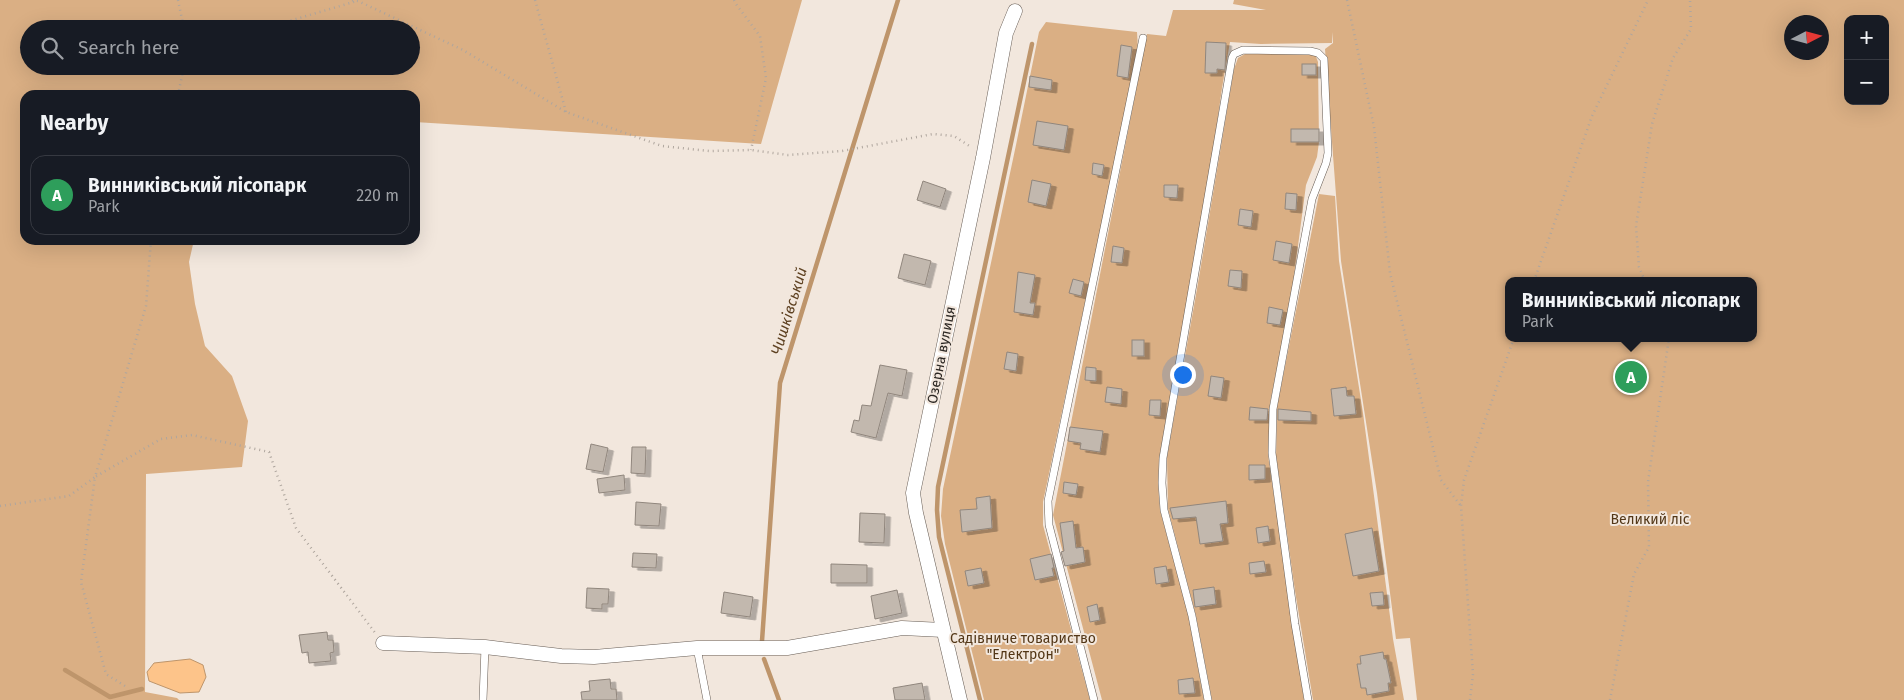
<!DOCTYPE html>
<meta charset="utf-8">
<style>
:root{--surface:#171b24;--page:#242831;--text:#f1f3f6;--muted:#9ea1a6;--line:#363941;--accent:#1a73e8}
body{margin:0;font-family:"Fira Sans",sans-serif;background:var(--page);color:var(--text)}
.controls{position:absolute;right:15px;top:15px;display:grid;overflow:hidden;border-radius:10px;box-shadow:0 5px 20px #0002}
.controls button{width:45px;height:45px;display:grid;place-items:center;padding:0;border:0;border-bottom:1px solid var(--line);background:var(--surface);color:var(--text);font:25px sans-serif}
.compass{position:absolute;left:1784px;top:15px;width:45px;height:45px;border-radius:50%;background:var(--surface);box-shadow:0 5px 20px #0002;rotate:84deg}
.you{position:absolute;left:1182px;top:374px;width:18px;height:18px;margin:-12px;border:4px solid #fff;border-radius:50%;background:#1a73e8;box-shadow:0 0 0 8px #1a73e833}
.badge{display:grid;place-items:center;width:32px;height:32px;border-radius:50%;background:var(--accent);color:#fff;font-size:16px;font-weight:700}
.pin{position:absolute;translate:-50% -50%;border:2px solid #fff;box-shadow:0 1px 5px #0006}
.popup{position:absolute;left:1505px;top:277px;width:252px;height:65px;box-sizing:border-box;display:grid;place-content:center;border-radius:10px;background:var(--surface);filter:drop-shadow(0 1px 4px #0005);font-size:16px;white-space:nowrap;color:var(--muted)}
.popup b{font-size:19px;color:var(--text)}
.popup::after{content:'';position:absolute;left:50%;top:100%;margin-left:-10px;border:10px solid transparent;border-top-color:var(--surface)}
.list{margin:0;padding:0;list-style:none}
h2{display:flex;justify-content:space-between;align-items:center;height:65px;margin:0;padding:0 20px;font-size:21px}
h2 small{font-size:16px;font-weight:400;color:var(--muted)}
.list li{display:grid;grid-template-columns:32px 1fr auto;gap:15px;align-items:center;box-sizing:border-box;height:80px;margin:0 10px 10px;padding:0 10px;border:1px solid var(--line);border-radius:15px}
.list b{display:block;font-size:19px;white-space:nowrap}
.list p{margin:0;font-size:16px;white-space:nowrap;color:var(--muted)}
.list em{font-size:16px;font-style:normal;color:var(--muted)}
.icon{flex:none;width:28px;height:28px;fill:none;stroke:currentColor;stroke-width:2;stroke-linecap:round;stroke-linejoin:round}
.map{position:relative;flex:none;width:1904px;height:700px;overflow:hidden}
.search{position:absolute;background:var(--surface);box-shadow:0 5px 20px #0002;left:20px;top:20px;width:400px;height:55px;display:flex;align-items:center;gap:12px;box-sizing:border-box;padding:0 18px;border-radius:28px;color:var(--muted);font-size:19px}
.panel{position:absolute;background:var(--surface);box-shadow:0 5px 20px #0002;left:20px;top:90px;width:400px;height:155px;border-radius:15px}
.map>svg:first-child{display:block}
</style>
<div class="map">
<svg width="1904" height="700" viewBox="0 0 1904 700">
<defs>
<filter id="shadow"><feDropShadow dx="5.5" dy="3" stdDeviation="0" flood-color="#0004"/></filter>
</defs>
<rect width="100%" height="100%" fill="#f2e7dd"/>
<g fill="#daaf84" fill-rule="evenodd">
<path d="M 0,0 L 802,0 L 761,144 L 415,122 L 415,95 L 25,95 L 25,240 L 194,240 L 189,262 L 195,304 L 205,346 L 232,376 L 248,421 L 242,467 L 146,474 L 145,692 L 177,698 L 179,700 L 0,700 ZM 29,29 L 411,29 L 411,66 L 29,66 Z"/>
<path d="M 1234,0 L 1904,0 L 1904,700 L 1417,700 L 1410,638 L 1396,639 L 1377,493 L 1341,261 L 1325,49 L 1333,43 L 1332,32 L 1332,43 L 1261,44 L 1230,42 L 1222,88 L 1210,174 L 1159,459 L 1158,484 L 1160,510 L 1188,614 L 1204,700 L 1102,700 L 1053,515 L 1147,34 L 1166,36 L 1173,10 L 1266,10 L 1233,4 ZM 1848,19 L 1885,19 L 1885,101 L 1848,101 ZM 1792,22 L 1822,22 L 1822,52 L 1792,52 ZM 1508,281 L 1754,281 L 1754,338 L 1508,338 Z"/>
<path d="M 1046,22 L 1137,32 L 1138,50 L 1043,502 L 1043,525 L 1090,700 L 984,700 L 945,544 L 941,516 L 943,489 L 1016,145 L 1039,32 Z"/>
<path d="M 1245,54 L 1315,54 L 1318,62 L 1319,142 L 1317,157 L 1306,185 L 1291,299 L 1270,403 L 1268,455 L 1304,700 L 1212,700 L 1196,616 L 1168,509 L 1167,457 L 1197,289 L 1234,69 L 1238,58 Z"/>
<path d="M 1319,194 L 1335,196 L 1339,261 L 1363,413 L 1393,639 L 1404,700 L 1313,700 L 1295,591 L 1276,455 L 1277,423 L 1277,407 Z"/>
</g>
<path fill="#fdc48a" stroke="#be956b" d="M 190,659 L 203,665 L 206,677 L 199,692 L 180,693 L 149,681 L 147,672 L 154,663 Z"/>
<g fill="none" stroke-linecap="round" stroke-linejoin="round">
<g stroke="#be956b" stroke-width="4.5">
<path d="M 762,641 L 780,383 L 898,0"/>
<path d="M 764,659 L 779,700"/>
<path d="M 65,670 L 110,697 L 142,689"/>
<path d="M 980,700 L 939,537 L 937,510 L 938,487 L 1032,44"/>
</g>
</g>
<g fill="#c2b8ae" stroke="#90867d" filter="url(#shadow)">
<path d="M 1206,42 L 1226,43 L 1225,70 L 1217,69 L 1217,73 L 1205,73 Z"/>
<path d="M 1121,45 L 1132,47 L 1128,78 L 1117,76 Z"/>
<rect x="1302" y="64" width="14" height="11"/>
<path d="M 1030,76 L 1052,80 L 1051,90 L 1029,87 Z"/>
<path d="M 1037,121 L 1068,126 L 1064,150 L 1033,145 Z"/>
<rect x="1291" y="129" width="28" height="13"/>
<path d="M 1093,163 L 1104,165 L 1102,176 L 1092,174 Z"/>
<path d="M 1032,180 L 1051,184 L 1046,206 L 1028,202 Z"/>
<path d="M 923,181 L 946,189 L 940,207 L 917,200 Z"/>
<path d="M 1164,185 L 1178,185 L 1177,198 L 1164,197 Z"/>
<path d="M 1286,193 L 1297,194 L 1296,210 L 1285,209 Z"/>
<path d="M 1240,209 L 1253,211 L 1251,227 L 1238,225 Z"/>
<path d="M 1276,241 L 1292,244 L 1289,263 L 1273,260 Z"/>
<path d="M 1113,246 L 1124,248 L 1122,263 L 1111,262 Z"/>
<path d="M 904,254 L 931,261 L 925,285 L 898,278 Z"/>
<path d="M 1230,270 L 1242,271 L 1241,288 L 1228,286 Z"/>
<path d="M 1018,272 L 1035,275 L 1030,303 L 1035,303 L 1033,315 L 1014,312 Z"/>
<path d="M 1073,279 L 1084,282 L 1081,296 L 1069,293 Z"/>
<path d="M 1269,307 L 1283,310 L 1280,325 L 1267,323 Z"/>
<rect x="1132" y="340" width="12" height="16"/>
<path d="M 1007,352 L 1018,354 L 1016,371 L 1004,369 Z"/>
<path d="M 880,365 L 907,370 L 902,396 L 888,393 L 876,438 L 851,432 L 854,420 L 859,421 L 862,405 L 871,406 Z"/>
<path d="M 1086,367 L 1096,368 L 1096,381 L 1085,380 Z"/>
<path d="M 1211,376 L 1224,378 L 1221,398 L 1208,396 Z"/>
<path d="M 1107,387 L 1122,389 L 1121,404 L 1105,402 Z"/>
<path d="M 1346,387 L 1347,396 L 1354,396 L 1356,414 L 1334,416 L 1331,389 Z"/>
<path d="M 1150,400 L 1161,400 L 1160,416 L 1149,415 Z"/>
<path d="M 1250,407 L 1268,409 L 1267,420 L 1249,420 Z"/>
<path d="M 1278,409 L 1311,412 L 1311,421 L 1278,420 Z"/>
<path d="M 1070,427 L 1103,431 L 1100,452 L 1080,449 L 1081,443 L 1068,441 Z"/>
<path d="M 591,444 L 608,448 L 603,472 L 586,469 Z"/>
<path d="M 632,447 L 646,447 L 645,474 L 631,473 Z"/>
<path d="M 1249,465 L 1265,465 L 1265,479 L 1249,480 Z"/>
<path d="M 624,475 L 625,490 L 599,493 L 597,479 Z"/>
<path d="M 1064,482 L 1078,484 L 1076,495 L 1063,493 Z"/>
<path d="M 990,496 L 992,528 L 962,532 L 960,510 L 977,509 L 976,498 Z"/>
<path d="M 1226,501 L 1228,523 L 1220,524 L 1223,541 L 1200,544 L 1196,517 L 1173,519 L 1170,508 Z"/>
<path d="M 636,502 L 661,504 L 659,526 L 635,525 Z"/>
<path d="M 860,513 L 885,514 L 884,543 L 859,542 Z"/>
<path d="M 1073,521 L 1076,548 L 1083,547 L 1085,562 L 1065,566 L 1061,552 L 1064,551 L 1060,523 Z"/>
<path d="M 1268,526 L 1270,541 L 1258,543 L 1256,528 Z"/>
<path d="M 1372,528 L 1379,571 L 1353,576 L 1345,534 Z"/>
<path d="M 633,553 L 657,554 L 656,568 L 632,567 Z"/>
<path d="M 1051,554 L 1054,568 L 1052,568 L 1054,576 L 1035,580 L 1030,559 Z"/>
<path d="M 1264,561 L 1266,572 L 1250,574 L 1249,563 Z"/>
<path d="M 831,564 L 867,565 L 867,583 L 831,583 Z"/>
<path d="M 1166,566 L 1169,582 L 1156,584 L 1154,568 Z"/>
<path d="M 981,568 L 984,583 L 968,586 L 965,571 Z"/>
<path d="M 1214,587 L 1216,604 L 1195,607 L 1193,590 Z"/>
<path d="M 587,588 L 609,589 L 608,604 L 602,604 L 602,609 L 586,608 Z"/>
<path d="M 897,590 L 902,613 L 875,619 L 871,596 Z"/>
<path d="M 724,592 L 753,597 L 750,617 L 721,613 Z"/>
<path d="M 1383,592 L 1384,605 L 1372,606 L 1370,593 Z"/>
<path d="M 1097,604 L 1100,620 L 1090,622 L 1087,607 Z"/>
<path d="M 327,632 L 328,640 L 333,640 L 334,652 L 330,653 L 331,661 L 309,663 L 308,652 L 302,653 L 299,635 Z"/>
<path d="M 1383,652 L 1384,659 L 1386,659 L 1391,683 L 1388,683 L 1389,691 L 1367,695 L 1366,688 L 1361,688 L 1357,664 L 1361,664 L 1360,656 Z"/>
<path d="M 1193,678 L 1195,693 L 1179,694 L 1178,680 Z"/>
<path d="M 610,679 L 611,689 L 616,689 L 617,700 L 582,700 L 581,692 L 590,691 L 589,681 Z"/>
<path d="M 922,683 L 925,700 L 895,700 L 893,688 Z"/>
</g>
<g fill="none" stroke-linecap="round" stroke-linejoin="round">
<g stroke="#675d55" stroke-width="8">
<g id="service">
<path d="M 697,648 L 707,700"/>
<path d="M 483,700 L 485,647"/>
<path d="M 1094,700 L 1049,525 L 1048,501 L 1143,38"/>
<path d="M 1208,700 L 1192,616 L 1164,510 L 1162,483 L 1163,458 L 1232,58 L 1234,54 L 1243,50 L 1310,51 L 1318,53 L 1324,59 L 1328,153 L 1326,163 L 1312,199 L 1273,409 L 1272,453 L 1295,624 L 1308,700"/>
</g>
</g>
<g stroke="#675d55" stroke-width="15">
<g id="minor">
<path d="M 383,643 L 485,647 L 561,656 L 594,657 L 697,648 L 787,648 L 902,628 L 943,630"/>
<path d="M 960,700 L 916,513 L 913,493 L 983,158 L 1006,33 L 1015,11"/>
</g>
</g>
<g stroke="#afa69e" stroke-width="2.5" stroke-dasharray="1 4" stroke-linecap="butt">
<path d="M 178,0 L 184,29"/>
<path d="M 352,0 L 358,1 L 463,50 L 566,112 L 662,146 L 709,151 L 751,150 L 788,155 L 842,151 L 933,134 L 954,136 L 971,147"/>
<path d="M 535,0 L 566,112"/>
<path d="M 734,0 L 736,4 L 760,36 L 766,78 L 751,150"/>
<path d="M 1347,0 L 1374,127 L 1390,273 L 1441,480 L 1461,506"/>
<path d="M 218,29 L 221,27 L 247,29"/>
<path d="M 262,29 L 357,1"/>
<path d="M 178,95 L 184,66"/>
<path d="M 1534,281 L 1592,116 L 1648,0"/>
<path d="M 1645,281 L 1639,267 L 1636,226 L 1652,124 L 1673,58 L 1691,29 L 1690,0"/>
<path d="M 0,506 L 69,496 L 95,477 L 146,306 L 151,240"/>
<path d="M 125,686 L 106,674 L 81,582 L 95,477 L 161,439 L 192,435 L 269,452 L 296,528 L 376,634"/>
<path d="M 1470,700 L 1473,674 L 1461,506 L 1464,480 L 1514,338"/>
<path d="M 1610,700 L 1634,574 L 1649,547 L 1648,482 L 1669,338"/>
</g>
<use href="#service" stroke="#fff" stroke-width="7"/>
<use href="#minor" stroke="#fff" stroke-width="14"/>
</g>
<g text-anchor="middle" stroke-width="4" stroke-linejoin="round" paint-order="stroke">
<g font-size="14" fill="#2c2824" stroke="#f2e7dd">
<text transform="translate(941 355) rotate(-79)" y="5">Озерна вулиця</text>
</g>
<g font-size="14" fill="#523616" stroke="#f2e7dd">
<text x="1650" y="524">Великий ліс</text>
<text x="1023" y="643">Садівниче товариство<tspan x="1023" dy="16">"Електрон"</tspan></text>
</g>
<g font-size="15" font-style="italic" fill="#5e4121" stroke="#f2e7dd">
<text transform="translate(789 311) rotate(-73)" y="5">Чишківський</text>
</g>
</g>
</svg>
<div class="controls">
<button>+</button>
<button>−</button>
</div>
<svg class="compass" viewBox="-18 -18 36 36"><path d="M0-13l5 13h-10z" fill="#e53935"/><path d="M0 13l5-13h-10z" fill="#9ea1a6"/></svg>
<div class="you"></div>
<div class="pin badge" style="left:1631px;top:377px;background:#2e9e5b">A</div>
<div class="popup"><b>Винниківський лісопарк</b>Park</div>
<div class="search"><svg class="icon" aria-label="search" viewBox="0 0 24 24"><circle cx="10" cy="10" r="6"/><path d="M15 15l6 6"/></svg>Search here</div>
<section class="panel">
<h2>Nearby<small></small></h2>
<ul class="list">
<li><span class="badge" style="background:#2e9e5b">A</span><div><b>Винниківський лісопарк</b><p>Park</p></div><em>220 m</em></li>
</ul>
</section>
</div>
